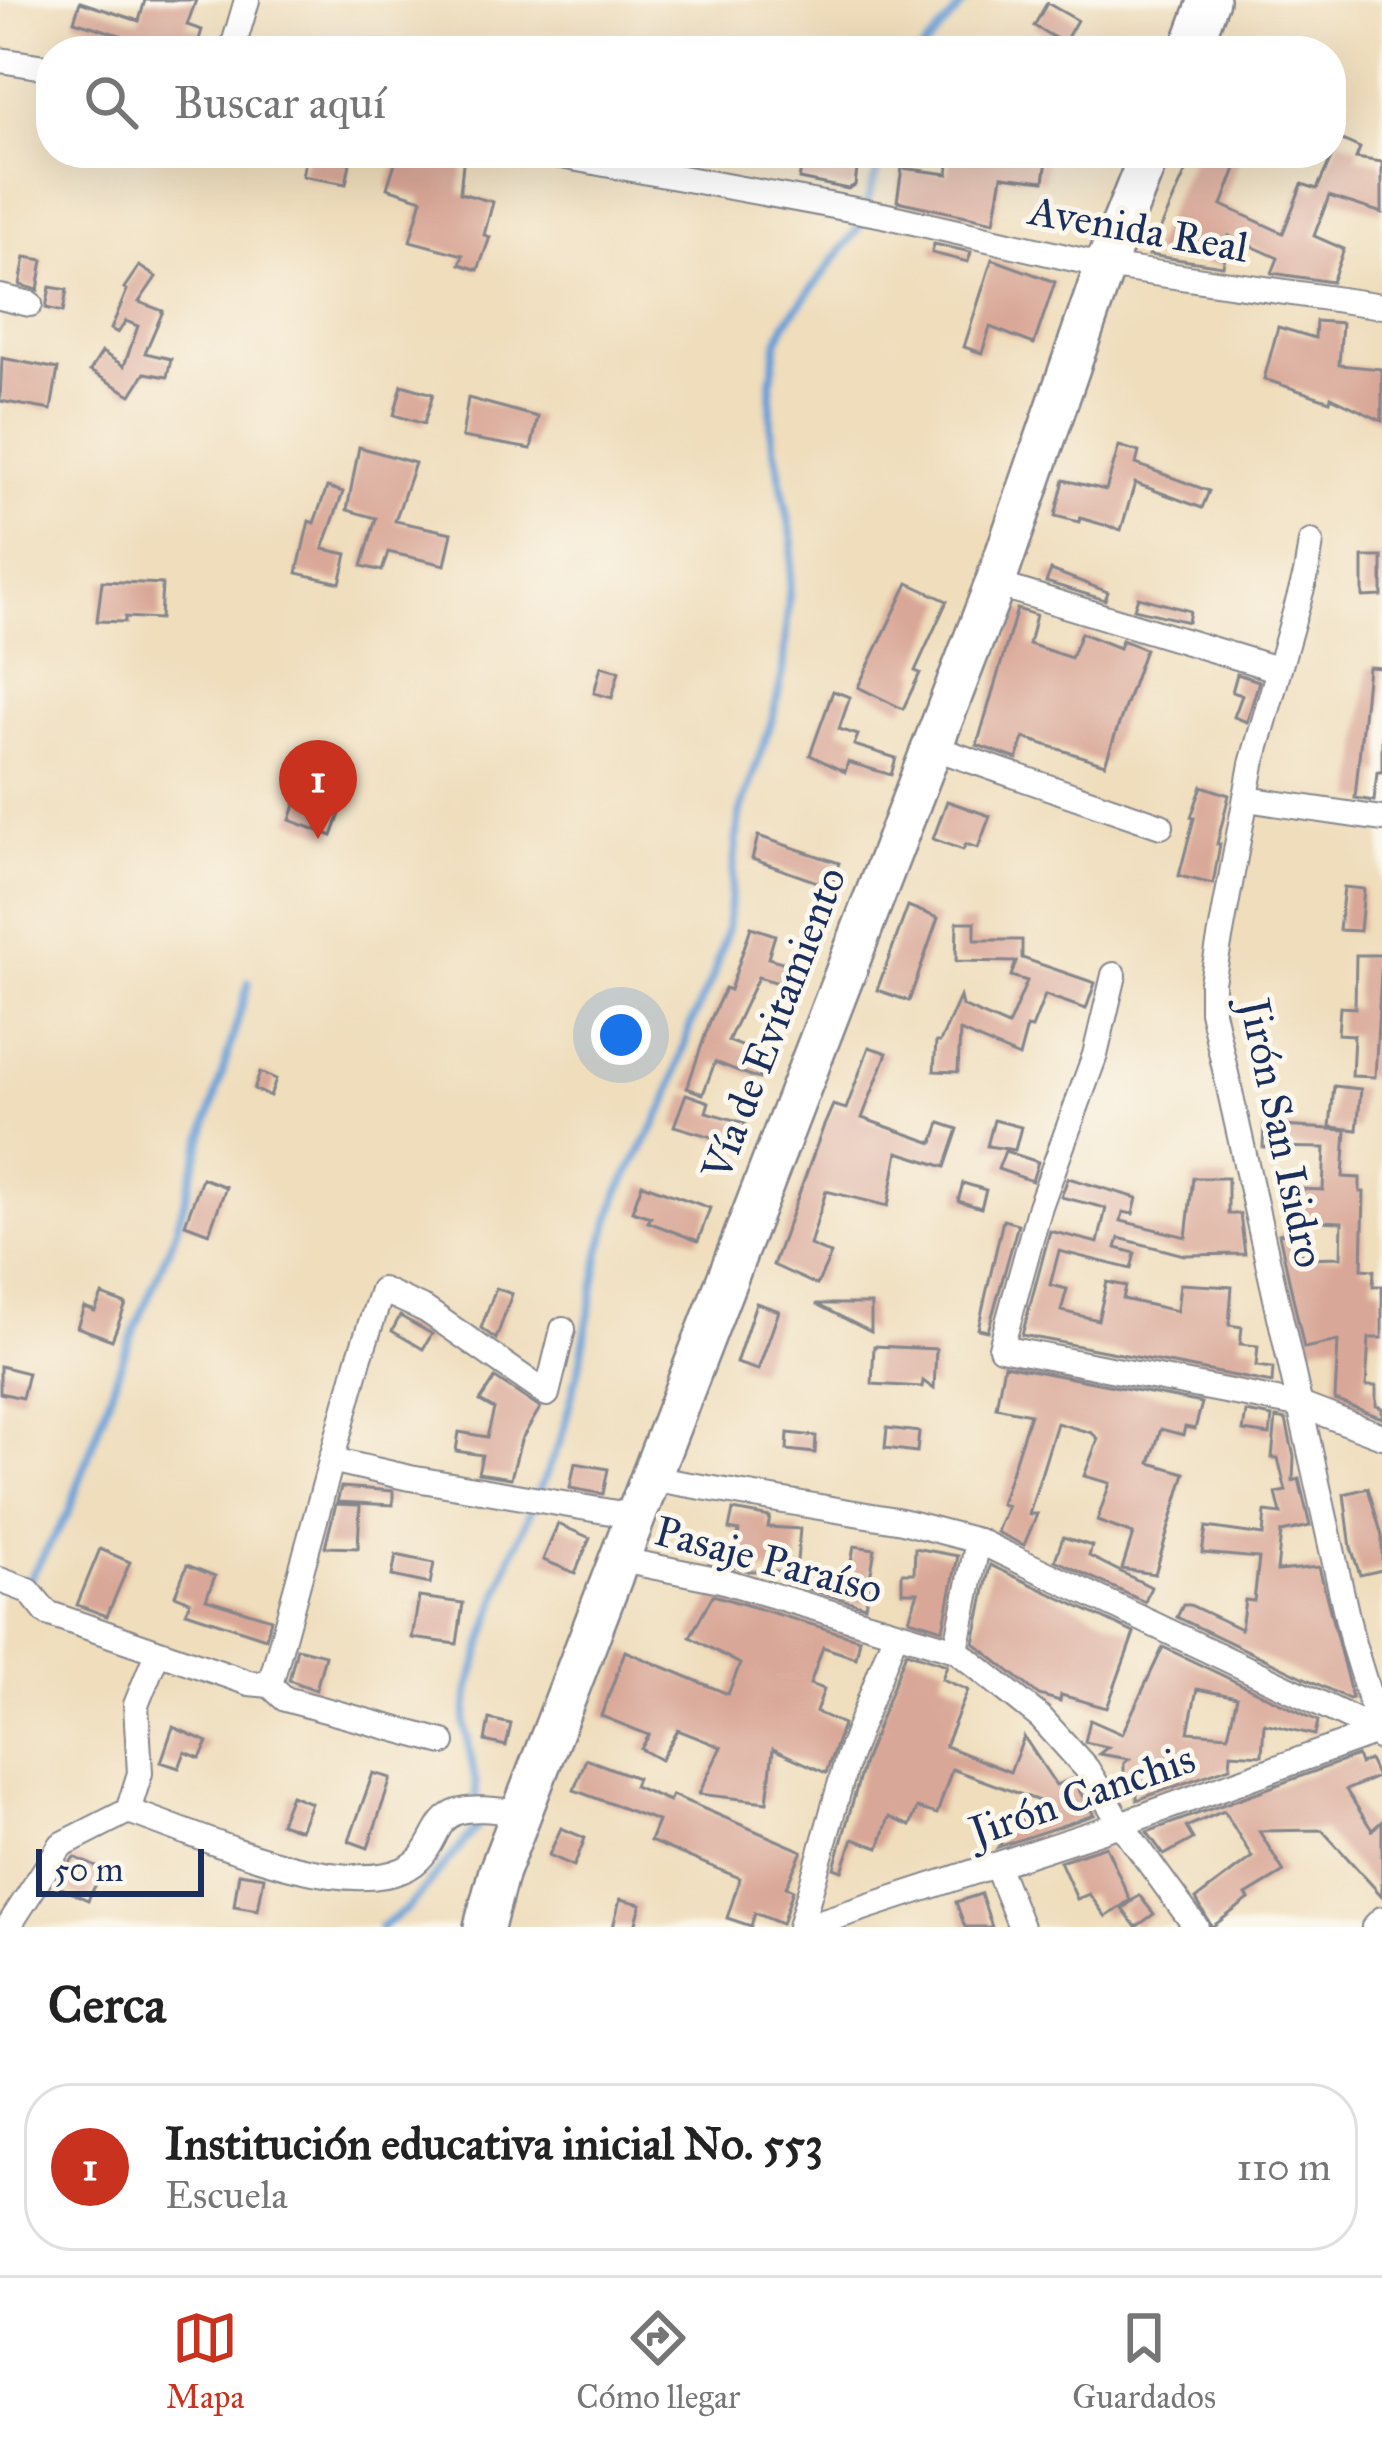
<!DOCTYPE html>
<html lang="es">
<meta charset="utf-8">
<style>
:root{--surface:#fff;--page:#f6f6f6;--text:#222;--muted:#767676;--line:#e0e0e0;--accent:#c8321e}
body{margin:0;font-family:"IM FELL Great Primer",serif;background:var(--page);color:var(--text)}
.scale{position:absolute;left:36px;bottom:30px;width:168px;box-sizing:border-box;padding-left:12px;border:6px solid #1b2f5e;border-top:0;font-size:33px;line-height:42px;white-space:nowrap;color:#1b2f5e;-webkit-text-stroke:9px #fbf7ec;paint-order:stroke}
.you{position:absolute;left:621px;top:1035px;width:42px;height:42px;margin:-30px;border:9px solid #fff;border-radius:50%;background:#1a73e8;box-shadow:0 0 0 18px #1a73e833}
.badge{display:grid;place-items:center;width:78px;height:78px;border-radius:50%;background:var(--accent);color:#fff;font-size:39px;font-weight:700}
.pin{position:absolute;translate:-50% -99px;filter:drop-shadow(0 3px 6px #0008)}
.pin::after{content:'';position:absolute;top:63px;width:42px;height:36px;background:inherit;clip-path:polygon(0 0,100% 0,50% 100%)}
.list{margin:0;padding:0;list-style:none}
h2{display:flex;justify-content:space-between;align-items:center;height:156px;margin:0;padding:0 48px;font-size:51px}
h2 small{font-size:39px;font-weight:400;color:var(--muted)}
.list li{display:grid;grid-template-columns:78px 1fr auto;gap:36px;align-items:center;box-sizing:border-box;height:168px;margin:0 24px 24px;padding:0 24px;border:3px solid var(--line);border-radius:48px}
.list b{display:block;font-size:45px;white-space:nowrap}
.list p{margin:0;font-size:39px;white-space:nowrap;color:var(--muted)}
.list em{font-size:39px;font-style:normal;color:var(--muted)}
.icon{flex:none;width:66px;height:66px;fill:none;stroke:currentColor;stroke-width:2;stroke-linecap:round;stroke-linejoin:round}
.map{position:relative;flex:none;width:1382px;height:1927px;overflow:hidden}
.search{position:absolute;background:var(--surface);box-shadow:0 12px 48px #0002;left:36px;right:36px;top:36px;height:132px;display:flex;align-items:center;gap:30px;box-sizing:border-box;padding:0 42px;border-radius:48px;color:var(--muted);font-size:45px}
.sheet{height:348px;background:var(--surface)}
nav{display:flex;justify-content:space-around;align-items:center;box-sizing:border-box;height:168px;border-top:3px solid var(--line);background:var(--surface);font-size:33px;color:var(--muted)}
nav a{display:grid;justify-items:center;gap:6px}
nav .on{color:var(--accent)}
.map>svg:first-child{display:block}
</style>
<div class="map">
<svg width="1382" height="1927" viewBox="0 0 1382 1927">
<rect width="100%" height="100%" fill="#fbf7ec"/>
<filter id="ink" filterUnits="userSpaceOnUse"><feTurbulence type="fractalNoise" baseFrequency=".00833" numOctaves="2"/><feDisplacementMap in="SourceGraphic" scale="24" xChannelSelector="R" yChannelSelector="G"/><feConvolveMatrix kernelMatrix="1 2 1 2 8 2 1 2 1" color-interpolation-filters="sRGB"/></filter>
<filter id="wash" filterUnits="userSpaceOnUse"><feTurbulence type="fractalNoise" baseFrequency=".004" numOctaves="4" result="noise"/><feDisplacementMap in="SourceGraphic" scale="48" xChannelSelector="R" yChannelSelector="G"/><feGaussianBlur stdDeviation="2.7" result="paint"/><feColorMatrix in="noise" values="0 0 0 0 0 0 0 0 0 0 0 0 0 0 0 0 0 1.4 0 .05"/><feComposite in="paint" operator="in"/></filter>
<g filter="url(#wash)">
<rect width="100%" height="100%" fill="#efddbb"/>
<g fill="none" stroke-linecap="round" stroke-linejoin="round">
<g stroke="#679fd5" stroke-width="8">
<path d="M 922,51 L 967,0"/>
<path d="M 25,1586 L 68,1514 L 124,1355 L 175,1233 L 249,982"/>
<path d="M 380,1927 L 407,1909 L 477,1827 L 476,1785 L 465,1724 L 469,1688 L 508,1564 L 561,1439 L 581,1359 L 601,1248 L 619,1191 L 667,1103 L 689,1028 L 713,976 L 727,930 L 739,817 L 773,717 L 783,672 L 793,542 L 771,430 L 771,381 L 777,343 L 786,322 L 859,227 L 883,153"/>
</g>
</g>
<g id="blocks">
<g fill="#d9a797" fill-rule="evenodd">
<path d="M 145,0 L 196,0 L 187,25 L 202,30 L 196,49 L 175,43 L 173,51 L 146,51 L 131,46 L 133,39 L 74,21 L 80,2 L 139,21 Z"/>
<path d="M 1047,3 L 1077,20 L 1064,43 L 1034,26 Z"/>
<path d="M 1340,139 L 1360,148 L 1356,158 L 1382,162 L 1382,213 L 1329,196 L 1314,236 L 1344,249 L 1332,282 L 1272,273 L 1278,258 L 1229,236 L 1223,266 L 1149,255 L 1194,153 L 1242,153 L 1222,205 L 1283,233 L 1302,184 L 1317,189 Z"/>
<path d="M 307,153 L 325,153 L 324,158 L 350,163 L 346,184 L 302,176 Z"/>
<path d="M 398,153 L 434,159 L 435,153 L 464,153 L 460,193 L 493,202 L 484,235 L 490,237 L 478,270 L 460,264 L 463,255 L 410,241 L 422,199 L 387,188 Z"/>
<path d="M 804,153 L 859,153 L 855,185 L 848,189 L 799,179 Z"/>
<path d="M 950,153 L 1048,153 L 1044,181 L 1002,176 L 994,222 L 897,201 L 902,168 L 948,174 Z"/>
<path d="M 934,244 L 971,252 L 968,262 L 932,253 Z"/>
<path d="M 25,257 L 43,260 L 38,290 L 20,285 Z"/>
<path d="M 992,259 L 1055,282 L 1034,344 L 990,327 L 982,353 L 964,347 Z"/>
<path d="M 139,266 L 156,277 L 139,302 L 163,311 L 145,353 L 171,359 L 167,377 L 145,373 L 131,395 L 90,371 L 102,352 L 124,366 L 138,326 L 126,321 L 118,333 L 111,329 L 127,290 L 124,288 Z"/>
<path d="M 50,287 L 67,290 L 63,312 L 46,308 Z"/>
<path d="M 1316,321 L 1342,323 L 1339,365 L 1382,369 L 1382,421 L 1331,397 L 1330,401 L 1264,379 L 1278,327 L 1315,338 Z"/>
<path d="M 2,358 L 58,369 L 51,410 L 0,401 Z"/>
<path d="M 402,385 L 433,394 L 424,424 L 394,415 Z"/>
<path d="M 468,398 L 538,417 L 531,449 L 462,437 Z"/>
<path d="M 1119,446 L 1139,452 L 1136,464 L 1209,491 L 1202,508 L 1135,483 L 1121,530 L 1080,518 L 1079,522 L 1055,516 L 1064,480 L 1106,490 Z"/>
<path d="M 359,447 L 415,463 L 395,521 L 452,533 L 445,565 L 388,552 L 382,571 L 362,566 L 376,518 L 347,510 Z"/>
<path d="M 327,487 L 343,492 L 323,549 L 347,554 L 340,583 L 297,573 L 309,521 L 314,523 Z"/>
<path d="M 1363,557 L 1382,557 L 1382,596 L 1363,597 Z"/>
<path d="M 1051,570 L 1108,592 L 1105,600 L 1046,582 Z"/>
<path d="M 102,581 L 162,584 L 160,619 L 125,617 L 125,622 L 97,621 Z"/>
<path d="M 908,583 L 947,601 L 915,671 L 920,673 L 903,709 L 858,687 Z"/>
<path d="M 1138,597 L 1190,611 L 1188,622 L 1134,609 Z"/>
<path d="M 1017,609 L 1036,615 L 1029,644 L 1071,658 L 1081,633 L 1119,648 L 1122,640 L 1145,649 L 1105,764 L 1024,738 L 1017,759 L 977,745 Z"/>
<path d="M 601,666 L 619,671 L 612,698 L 594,693 Z"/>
<path d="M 1368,667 L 1382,668 L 1382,772 L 1377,772 L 1374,801 L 1355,798 Z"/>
<path d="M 1237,674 L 1259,681 L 1247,722 L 1234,717 L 1242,695 L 1232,692 Z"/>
<path d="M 833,691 L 850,697 L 839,729 L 858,735 L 854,745 L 896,758 L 891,775 L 848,762 L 845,772 L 810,755 Z"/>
<path d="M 1202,786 L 1229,795 L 1217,844 L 1220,844 L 1213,884 L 1179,876 L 1194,818 L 1191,817 Z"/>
<path d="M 300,790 L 343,806 L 332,836 L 290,820 Z"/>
<path d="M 947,801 L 990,816 L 978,848 L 966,844 L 963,850 L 933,839 Z"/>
<path d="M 758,836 L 839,863 L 831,887 L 752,859 Z"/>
<path d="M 1344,887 L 1364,889 L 1360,931 L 1339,930 Z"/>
<path d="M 908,906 L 938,918 L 909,1001 L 877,990 Z"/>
<path d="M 957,922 L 975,922 L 975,940 L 1022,940 L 1022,958 L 1095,983 L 1086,1009 L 1045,995 L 1032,1028 L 1027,1027 L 1019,1057 L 960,1031 L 958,1072 L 934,1071 L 936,1042 L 940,1042 L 960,997 L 962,1006 L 1008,1026 L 1027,981 L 1011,976 L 1016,962 L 956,961 Z"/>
<path d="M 751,927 L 775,935 L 768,958 L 792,965 L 786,985 L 758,977 L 728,1041 L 768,1056 L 759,1079 L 715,1062 L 703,1094 L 687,1088 L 710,1021 L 725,988 L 730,990 Z"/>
<path d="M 1356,955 L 1382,955 L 1375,1077 L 1352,1076 L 1354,1035 L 1338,1034 L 1340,1007 L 1355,1008 Z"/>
<path d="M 869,1047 L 887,1053 L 862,1118 L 933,1143 L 940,1123 L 958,1129 L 945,1167 L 898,1152 L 888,1206 L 826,1191 L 810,1245 L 831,1254 L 817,1285 L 773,1265 L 823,1128 L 833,1105 L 846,1109 Z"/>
<path d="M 260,1072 L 276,1079 L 270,1096 L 254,1089 Z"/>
<path d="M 1334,1086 L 1361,1089 L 1357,1130 L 1330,1127 Z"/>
<path d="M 686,1094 L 709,1102 L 706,1112 L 745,1123 L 739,1145 L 674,1126 Z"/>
<path d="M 994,1120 L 1021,1127 L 1015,1150 L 987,1146 Z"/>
<path d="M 1264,1125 L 1346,1130 L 1343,1177 L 1360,1178 L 1360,1192 L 1364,1192 L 1362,1269 L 1374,1270 L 1373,1286 L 1382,1286 L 1382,1338 L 1369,1338 L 1366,1386 L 1376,1386 L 1376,1406 L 1382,1408 L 1382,1418 L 1335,1400 L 1338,1341 L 1304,1348 L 1279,1234 L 1297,1230 L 1303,1258 L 1341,1257 L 1342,1222 L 1299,1220 L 1300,1189 L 1323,1190 L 1325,1148 L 1263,1147 Z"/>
<path d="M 1005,1151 L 1038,1162 L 1032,1181 L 998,1169 Z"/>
<path d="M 202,1178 L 226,1187 L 209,1233 L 185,1224 Z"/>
<path d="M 1068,1178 L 1137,1198 L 1133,1214 L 1123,1212 L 1121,1221 L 1186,1237 L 1193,1178 L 1228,1178 L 1228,1214 L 1240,1214 L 1245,1254 L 1184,1255 L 1119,1238 L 1116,1248 L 1135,1253 L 1131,1269 L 1059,1251 L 1050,1285 L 1067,1289 L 1061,1311 L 1098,1320 L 1107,1282 L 1126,1286 L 1123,1299 L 1177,1311 L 1180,1284 L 1232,1287 L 1229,1325 L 1242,1327 L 1240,1344 L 1258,1346 L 1256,1366 L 1273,1368 L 1272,1383 L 1022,1335 L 1050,1231 L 1098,1243 L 1106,1208 L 1061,1197 Z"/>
<path d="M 963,1183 L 986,1190 L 981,1208 L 958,1201 Z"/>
<path d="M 642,1184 L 710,1208 L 698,1241 L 648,1222 L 651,1217 L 632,1211 Z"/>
<path d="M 1003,1220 L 1018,1224 L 988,1331 L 978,1329 Z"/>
<path d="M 496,1288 L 512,1294 L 496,1339 L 481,1328 Z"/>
<path d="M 102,1295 L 126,1304 L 112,1340 L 77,1327 L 84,1307 L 95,1311 Z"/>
<path d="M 756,1303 L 779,1311 L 758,1370 L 736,1363 Z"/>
<path d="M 816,1304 L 871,1304 L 871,1332 Z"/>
<path d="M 400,1316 L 432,1334 L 423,1349 L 392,1331 Z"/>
<path d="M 874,1346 L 936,1349 L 934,1389 L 923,1381 L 922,1387 L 872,1384 Z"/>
<path d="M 1004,1365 L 1202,1403 L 1195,1429 L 1185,1427 L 1183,1435 L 1161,1429 L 1150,1463 L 1185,1473 L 1155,1574 L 1122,1569 L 1133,1534 L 1097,1521 L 1110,1483 L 1084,1476 L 1098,1439 L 1092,1433 L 1057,1423 L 1029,1514 L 1037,1514 L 1024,1545 L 997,1532 L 1007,1506 L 1001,1504 L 1030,1414 L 996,1407 Z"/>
<path d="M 0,1366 L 28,1373 L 22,1398 L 0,1393 Z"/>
<path d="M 495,1378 L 540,1408 L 521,1440 L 511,1478 L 478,1473 L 482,1455 L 456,1451 L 459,1432 L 487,1437 L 494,1409 L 480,1401 Z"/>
<path d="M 1246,1412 L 1272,1417 L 1270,1435 L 1243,1431 Z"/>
<path d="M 1276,1418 L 1286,1420 L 1294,1457 L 1293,1481 L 1299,1479 L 1310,1526 L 1281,1532 L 1277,1571 L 1319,1567 L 1352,1698 L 1349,1699 L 1177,1617 L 1183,1605 L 1190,1605 L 1241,1629 L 1245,1600 L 1254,1601 L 1259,1558 L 1202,1553 L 1206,1527 L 1263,1535 L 1265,1512 L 1281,1514 L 1276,1493 L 1286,1491 L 1278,1458 L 1272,1458 Z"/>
<path d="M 887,1428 L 919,1432 L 917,1452 L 885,1448 Z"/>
<path d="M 788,1433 L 816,1436 L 815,1453 L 787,1450 Z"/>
<path d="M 575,1463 L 608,1469 L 603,1494 L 570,1488 Z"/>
<path d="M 341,1487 L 393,1491 L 393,1505 L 337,1502 Z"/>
<path d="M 1368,1488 L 1382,1536 L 1382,1570 L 1360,1575 L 1351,1548 L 1344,1494 Z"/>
<path d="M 336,1504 L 360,1505 L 358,1548 L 325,1547 Z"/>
<path d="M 733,1510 L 770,1517 L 768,1527 L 800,1529 L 796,1571 L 749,1571 L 732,1566 L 739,1531 L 729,1529 Z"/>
<path d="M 558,1524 L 590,1538 L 575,1573 L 543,1560 Z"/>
<path d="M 1063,1537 L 1092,1546 L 1089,1556 L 1151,1587 L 1145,1602 L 1055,1560 Z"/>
<path d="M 854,1546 L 875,1549 L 865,1606 L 797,1586 L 797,1582 L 846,1591 Z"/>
<path d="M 915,1548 L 958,1556 L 943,1629 L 909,1619 L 918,1592 L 902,1592 L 902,1573 L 914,1573 Z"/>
<path d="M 100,1549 L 130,1562 L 107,1616 L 77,1605 Z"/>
<path d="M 396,1555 L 434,1563 L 430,1584 L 392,1576 Z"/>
<path d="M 187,1565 L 215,1576 L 206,1599 L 271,1619 L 266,1638 L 186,1612 L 190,1601 L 175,1595 Z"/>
<path d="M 990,1565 L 1134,1633 L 1107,1708 L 1061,1695 L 1060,1701 L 1039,1695 L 974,1643 Z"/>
<path d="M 713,1595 L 860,1639 L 856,1658 L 823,1647 L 810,1684 L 824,1689 L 816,1712 L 843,1724 L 826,1773 L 773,1749 L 767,1802 L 699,1794 L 721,1747 L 678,1730 L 661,1760 L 641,1749 L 649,1735 L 601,1716 L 625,1651 L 728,1694 L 740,1664 L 690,1637 Z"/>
<path d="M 419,1597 L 463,1603 L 457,1644 L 412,1638 Z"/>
<path d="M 1163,1647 L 1318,1721 L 1315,1735 L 1264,1723 L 1262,1755 L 1231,1753 L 1230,1767 L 1137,1800 L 1137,1779 L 1124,1779 L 1124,1763 L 1129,1759 L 1099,1754 L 1108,1747 L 1085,1742 L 1090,1720 L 1122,1734 ZM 1197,1689 L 1237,1697 L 1228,1735 L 1188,1732 Z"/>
<path d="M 297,1648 L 325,1655 L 316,1690 L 289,1680 Z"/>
<path d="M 906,1652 L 947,1665 L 942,1679 L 968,1690 L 945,1746 L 1010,1772 L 1024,1737 L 1056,1785 L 1072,1779 L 1094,1815 L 998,1847 L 1001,1843 L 999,1830 L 1015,1828 L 1039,1801 L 952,1769 L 937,1814 L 917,1808 L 910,1826 L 889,1817 L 879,1848 L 853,1839 L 842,1871 L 834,1868 L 864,1762 Z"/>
<path d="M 489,1719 L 511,1724 L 506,1746 L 485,1741 Z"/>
<path d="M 173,1727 L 208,1742 L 200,1758 L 185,1752 L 179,1768 L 161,1762 Z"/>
<path d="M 1357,1756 L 1360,1764 L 1369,1760 L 1377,1777 L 1346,1790 L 1372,1830 L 1382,1821 L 1382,1896 L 1322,1830 L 1259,1831 L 1284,1872 L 1246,1895 L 1249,1899 L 1212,1927 L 1196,1899 L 1252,1857 L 1224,1811 L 1186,1827 L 1193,1839 L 1164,1855 L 1147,1832 Z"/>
<path d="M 586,1759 L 637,1778 L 634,1786 L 669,1801 L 672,1795 L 802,1851 L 786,1887 L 793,1890 L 782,1924 L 755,1913 L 751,1926 L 727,1918 L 740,1878 L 650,1841 L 658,1821 L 574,1790 Z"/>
<path d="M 373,1773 L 391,1778 L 368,1848 L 349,1841 Z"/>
<path d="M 291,1795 L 311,1803 L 300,1830 L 280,1823 Z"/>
<path d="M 561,1828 L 585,1838 L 574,1866 L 549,1855 Z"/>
<path d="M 1106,1846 L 1130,1900 L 1106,1917 L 1089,1894 L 1077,1899 L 1060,1861 Z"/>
<path d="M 74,1857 L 103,1870 L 88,1900 L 55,1885 Z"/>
<path d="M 239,1873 L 264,1877 L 258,1910 L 234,1906 Z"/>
<path d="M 981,1894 L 992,1927 L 965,1927 L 956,1902 Z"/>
<path d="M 1139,1895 L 1154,1914 L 1136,1927 L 1122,1909 Z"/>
<path d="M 620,1899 L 641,1904 L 635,1927 L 613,1927 Z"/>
</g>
</g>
</g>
<g filter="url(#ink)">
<use href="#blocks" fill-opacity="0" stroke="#85868c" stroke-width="3"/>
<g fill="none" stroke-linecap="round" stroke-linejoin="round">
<g stroke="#85868c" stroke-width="28">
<g id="minor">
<path d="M 232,51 L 247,0"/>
<path d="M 0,60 L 51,68"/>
<path d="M 545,153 L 883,215 L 1105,266 L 1382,306"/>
<path d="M 0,297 L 30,304"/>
<path d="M 1311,542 L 1306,574 L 1252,764 L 1212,982 L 1212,1011 L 1353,1644 L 1382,1739"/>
<path d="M 995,584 L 1277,669"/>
<path d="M 932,747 L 1161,826"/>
<path d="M 1246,799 L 1382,819"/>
<path d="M 1114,975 L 1095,1055 L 1040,1206 L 1001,1348 L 1303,1406 L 1382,1436"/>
<path d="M 331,1460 L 410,1478 L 634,1516"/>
<path d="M 649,1478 L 902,1521 L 978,1541 L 1378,1731"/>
<path d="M 621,1560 L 721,1580 L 956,1650 L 1041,1718 L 1087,1769 L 1121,1824 L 1196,1927"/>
<path d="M 0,1580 L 29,1591 L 47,1613 L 249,1683 L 270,1685"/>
<path d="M 956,1650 L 978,1541"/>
<path d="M 443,1742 L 285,1699 L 270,1685 L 359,1359 L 382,1290 L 426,1310 L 547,1394 L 563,1329"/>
<path d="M 128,1811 C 198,1834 333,1899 403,1870 C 437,1855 431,1821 457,1812 C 477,1806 502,1811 522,1813"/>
<path d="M 996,1865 L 1021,1927"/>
<path d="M 8,1927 L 61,1845 L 128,1811 L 140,1773 L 136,1705 L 157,1653"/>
<path d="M 800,1927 L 848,1757 L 895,1634"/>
<path d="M 805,1927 L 1121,1824 L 1382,1730"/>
<path d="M 1374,1927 L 1382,1919"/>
</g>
</g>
<g stroke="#85868c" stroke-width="44">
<g id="trunk">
<path d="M 1190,51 L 1209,0"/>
<path d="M 484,1927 L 499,1871 L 995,584 L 1105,266 L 1150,153"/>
</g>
</g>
<use href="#minor" stroke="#fff" stroke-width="24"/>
<use href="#trunk" stroke="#fff" stroke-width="39"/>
</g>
</g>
<g text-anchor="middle" stroke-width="10" stroke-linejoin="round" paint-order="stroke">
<g font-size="42" fill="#1b2f5e" stroke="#fbf7ec">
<text transform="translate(1139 228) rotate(10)" y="15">Avenida Real</text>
<text transform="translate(773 1023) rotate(-69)" y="15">Vía de Evitamiento</text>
<text transform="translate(1283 1133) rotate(78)" y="15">Jirón San Isidro</text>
<text transform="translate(769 1559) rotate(15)" y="15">Pasaje Paraíso</text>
<text transform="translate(1082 1794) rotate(-19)" y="15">Jirón Canchis</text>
</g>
</g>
</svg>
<div class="scale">50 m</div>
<div class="you"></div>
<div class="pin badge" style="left:318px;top:839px">1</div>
<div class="search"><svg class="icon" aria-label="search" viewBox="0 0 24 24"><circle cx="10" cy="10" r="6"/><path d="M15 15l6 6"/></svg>Buscar aquí</div>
</div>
<section class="sheet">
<h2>Cerca<small></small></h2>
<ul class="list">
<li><span class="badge">1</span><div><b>Institución educativa inicial No. 553</b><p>Escuela</p></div><em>110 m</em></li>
</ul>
</section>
<nav>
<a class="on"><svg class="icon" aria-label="map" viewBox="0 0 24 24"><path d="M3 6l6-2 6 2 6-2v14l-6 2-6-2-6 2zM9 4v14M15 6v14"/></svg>Mapa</a>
<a><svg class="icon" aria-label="directions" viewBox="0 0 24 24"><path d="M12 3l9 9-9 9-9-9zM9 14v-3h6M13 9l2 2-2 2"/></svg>Cómo llegar</a>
<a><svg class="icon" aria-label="saved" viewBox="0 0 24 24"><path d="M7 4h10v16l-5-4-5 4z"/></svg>Guardados</a>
</nav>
